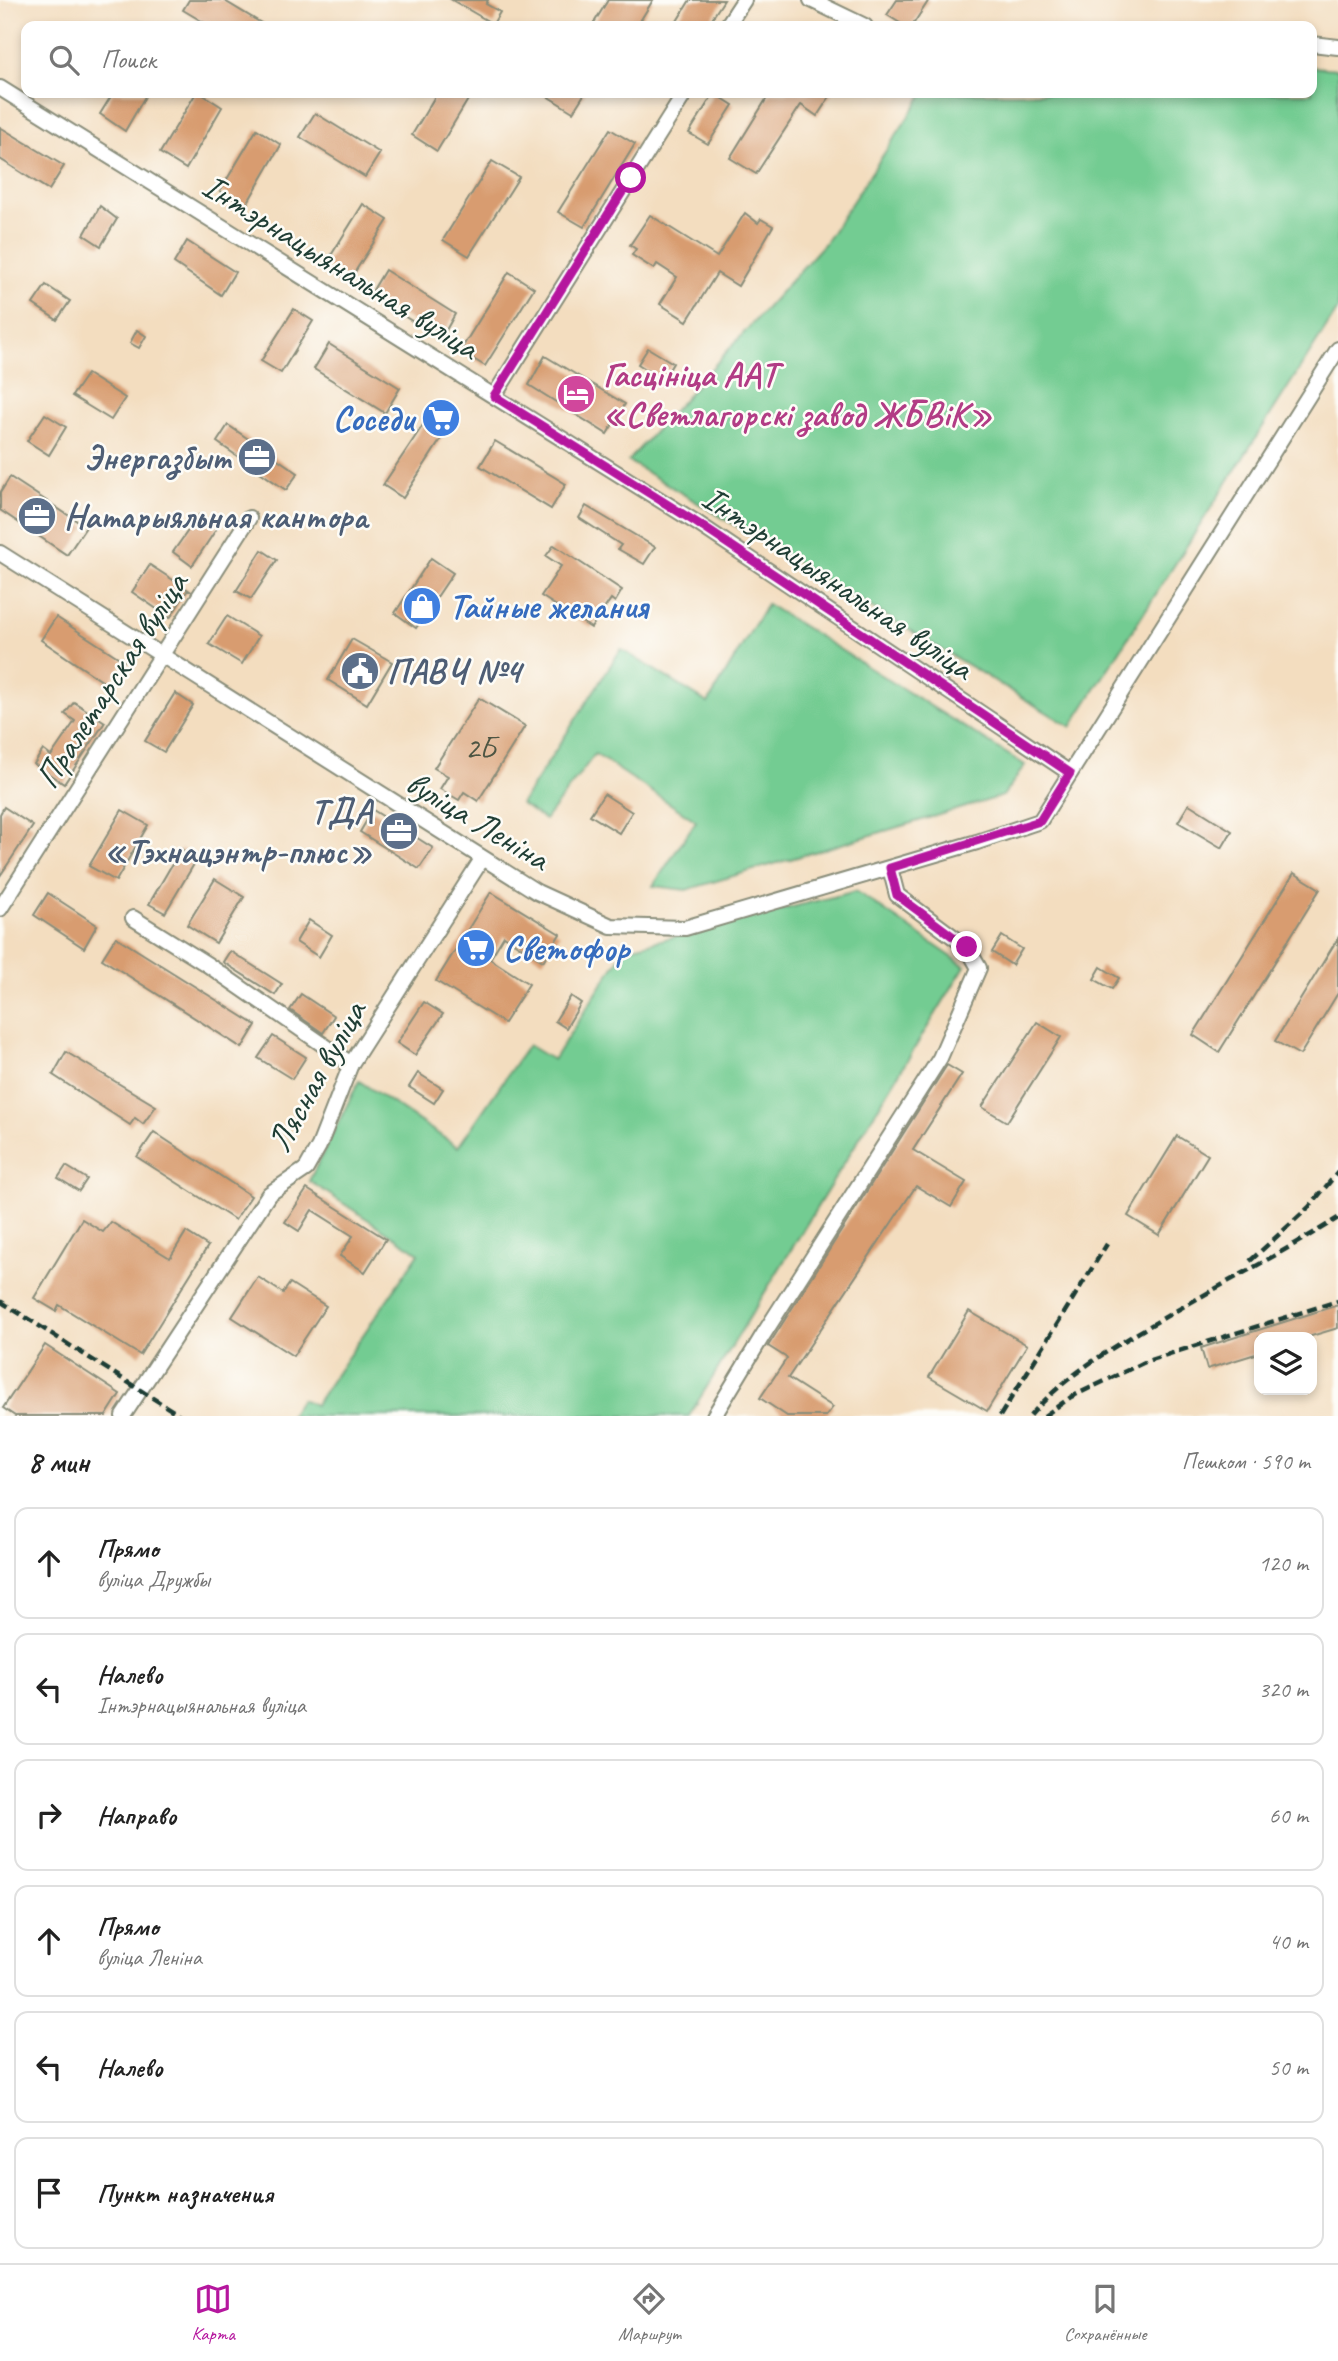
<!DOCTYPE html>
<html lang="ru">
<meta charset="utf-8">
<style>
:root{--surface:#fff;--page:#f6f6f6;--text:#222;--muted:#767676;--line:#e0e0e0;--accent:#b5179e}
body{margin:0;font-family:Caveat,sans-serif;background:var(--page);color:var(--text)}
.controls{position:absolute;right:21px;bottom:21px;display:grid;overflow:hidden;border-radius:14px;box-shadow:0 4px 10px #0003}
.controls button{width:63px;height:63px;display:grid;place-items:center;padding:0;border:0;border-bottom:2px solid var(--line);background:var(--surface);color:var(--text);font:35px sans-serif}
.stop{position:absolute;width:21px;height:21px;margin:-16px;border:5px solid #b5179e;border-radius:50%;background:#fff}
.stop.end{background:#b5179e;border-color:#fff;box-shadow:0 2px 7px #0008}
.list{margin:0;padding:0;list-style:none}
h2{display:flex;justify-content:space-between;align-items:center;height:91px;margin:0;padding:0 28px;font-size:30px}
h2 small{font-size:23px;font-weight:400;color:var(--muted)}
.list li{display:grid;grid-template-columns:46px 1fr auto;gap:21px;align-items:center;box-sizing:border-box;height:112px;margin:0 14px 14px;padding:0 14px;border:2px solid var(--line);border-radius:14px}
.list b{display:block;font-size:26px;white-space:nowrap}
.list p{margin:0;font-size:23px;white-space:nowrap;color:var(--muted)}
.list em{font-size:23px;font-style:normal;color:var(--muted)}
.icon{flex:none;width:38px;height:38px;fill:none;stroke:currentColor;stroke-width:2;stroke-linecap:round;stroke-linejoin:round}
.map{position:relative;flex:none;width:1338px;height:1416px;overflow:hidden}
.search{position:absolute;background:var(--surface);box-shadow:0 4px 10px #0003;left:21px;right:21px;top:21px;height:77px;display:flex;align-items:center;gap:18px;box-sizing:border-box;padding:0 24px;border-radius:14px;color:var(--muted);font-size:26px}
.sheet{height:847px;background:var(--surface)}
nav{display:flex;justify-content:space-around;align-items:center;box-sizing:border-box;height:98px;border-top:2px solid var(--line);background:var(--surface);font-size:19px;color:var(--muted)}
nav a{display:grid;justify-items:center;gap:4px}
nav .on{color:var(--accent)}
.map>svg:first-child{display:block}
</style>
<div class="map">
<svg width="1338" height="1416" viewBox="0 0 1338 1416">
<rect width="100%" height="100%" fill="#fdfcf7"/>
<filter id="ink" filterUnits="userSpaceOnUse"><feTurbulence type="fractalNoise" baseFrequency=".0143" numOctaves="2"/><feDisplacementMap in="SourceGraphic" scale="14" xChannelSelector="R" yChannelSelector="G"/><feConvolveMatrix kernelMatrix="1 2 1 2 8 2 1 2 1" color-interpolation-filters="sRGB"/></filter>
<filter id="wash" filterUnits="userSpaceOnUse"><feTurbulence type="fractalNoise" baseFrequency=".00686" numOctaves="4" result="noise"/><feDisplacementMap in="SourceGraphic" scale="28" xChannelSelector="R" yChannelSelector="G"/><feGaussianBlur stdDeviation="1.57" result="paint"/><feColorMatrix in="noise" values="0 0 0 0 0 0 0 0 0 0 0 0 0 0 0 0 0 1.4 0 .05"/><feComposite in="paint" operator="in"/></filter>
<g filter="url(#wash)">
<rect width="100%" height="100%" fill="#f3ddbf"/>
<g fill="#73cc92" stroke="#498463" stroke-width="2">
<path d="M 1312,67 L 1338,69 L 1338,309 L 1071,727 L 628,461 L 825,243 L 924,93 L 1312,93 Z"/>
<path d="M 767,604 L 1025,765 L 1003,796 L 686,890 L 653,886 L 696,821 L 595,754 L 545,820 L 521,804 L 621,649 L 708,703 Z"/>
<path d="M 856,891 L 965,966 L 689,1416 L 290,1416 L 301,1399 L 315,1405 L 419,1253 L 309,1181 L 359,1081 L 458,1147 L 528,1045 L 553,1060 L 625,949 Z"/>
</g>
<g id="blocks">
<g fill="#d89c6f">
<path d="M 189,0 L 223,0 L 266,26 L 210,26 L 183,10 Z"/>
<path d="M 452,0 L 488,0 L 486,4 L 500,12 L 493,24 Z"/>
<path d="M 608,0 L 653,0 L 637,26 L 592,26 Z"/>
<path d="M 690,0 L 724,0 L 707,26 L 674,26 Z"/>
<path d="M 897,0 L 929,0 L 912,26 L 905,26 L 887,15 Z"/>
<path d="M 113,93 L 147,93 L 125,131 L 100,114 Z"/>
<path d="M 196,93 L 200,93 L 222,107 L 186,169 L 160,153 Z"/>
<path d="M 437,93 L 472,93 L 437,151 L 412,135 Z"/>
<path d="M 542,93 L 585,93 L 573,112 Z"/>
<path d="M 714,93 L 733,105 L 708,144 L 689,133 Z"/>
<path d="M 770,93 L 832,93 L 817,116 L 801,105 L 756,174 L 730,158 Z"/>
<path d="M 315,113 L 380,153 L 365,177 L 300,137 Z"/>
<path d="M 0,127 L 64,166 L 49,190 L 0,159 Z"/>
<path d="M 257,129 L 281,145 L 245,207 L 220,191 Z"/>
<path d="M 610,129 L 635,144 L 584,227 L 558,212 Z"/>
<path d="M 492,161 L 519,177 L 469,256 L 443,240 Z"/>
<path d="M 363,204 L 388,220 L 349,281 L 325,265 Z"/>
<path d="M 100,206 L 117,219 L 101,246 L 84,235 Z"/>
<path d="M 745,213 L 758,223 L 761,219 L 773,226 L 738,286 L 717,273 L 687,321 L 660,304 L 677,277 L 657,264 L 654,269 L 632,255 L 636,249 L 630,245 L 650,215 L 717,257 Z"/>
<path d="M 187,241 L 235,272 L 221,295 L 174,263 Z"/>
<path d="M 385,270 L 455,314 L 441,339 L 370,295 Z"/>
<path d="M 509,272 L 534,288 L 485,366 L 460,351 Z"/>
<path d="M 46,285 L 70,301 L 57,320 L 33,304 Z"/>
<path d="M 294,309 L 313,321 L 281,373 L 261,361 Z"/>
<path d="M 137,330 L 146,336 L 139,348 L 130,343 Z"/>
<path d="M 329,344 L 400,388 L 385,413 L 314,369 Z"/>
<path d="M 648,348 L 673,363 L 663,380 L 638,364 Z"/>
<path d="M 545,356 L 625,404 L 607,434 L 529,385 Z"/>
<path d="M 87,374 L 125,398 L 111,420 L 72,396 Z"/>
<path d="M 435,407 L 454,419 L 403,498 L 383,485 Z"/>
<path d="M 45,414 L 66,427 L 49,455 L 27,441 Z"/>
<path d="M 228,425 L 298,473 L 286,490 L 217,442 Z"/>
<path d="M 495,441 L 566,484 L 551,509 L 480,466 Z"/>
<path d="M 10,477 L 86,527 L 67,555 L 0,510 L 0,493 Z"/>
<path d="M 586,506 L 655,547 L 644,564 L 618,549 L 621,545 L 579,518 Z"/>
<path d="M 199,515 L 217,528 L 192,566 L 173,552 Z"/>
<path d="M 554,545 L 622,590 L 615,602 L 611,599 L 591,628 L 541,596 L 561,566 L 546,556 Z"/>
<path d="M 262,550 L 277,560 L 251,599 L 236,591 Z"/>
<path d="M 431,558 L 453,573 L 416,628 L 395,613 Z"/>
<path d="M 150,565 L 190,591 L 187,591 L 170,618 L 132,592 Z"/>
<path d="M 227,616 L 259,636 L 242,664 L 209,644 Z"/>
<path d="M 56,617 L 124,661 L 108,685 L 41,640 Z"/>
<path d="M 352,639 L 392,662 L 367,704 L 328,680 Z"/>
<path d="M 175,693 L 193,705 L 164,752 L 145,741 Z"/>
<path d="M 479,698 L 525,726 L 478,801 L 464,792 L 459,800 L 440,789 L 448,776 L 434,768 Z"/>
<path d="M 74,702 L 105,722 L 64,784 L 34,764 L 43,750 L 51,756 L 75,721 L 65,714 Z"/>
<path d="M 604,794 L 632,812 L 619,833 L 590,815 Z"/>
<path d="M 1189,804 L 1232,831 L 1222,848 L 1178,822 Z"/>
<path d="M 4,807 L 33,826 L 0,876 L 0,814 Z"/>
<path d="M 122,810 L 148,825 L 116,881 L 89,866 Z"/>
<path d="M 373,810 L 433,848 L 419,869 L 360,832 Z"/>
<path d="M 181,849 L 197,859 L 165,913 L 149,904 Z"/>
<path d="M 1294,873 L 1320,889 L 1219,1052 L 1193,1035 Z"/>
<path d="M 215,879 L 244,897 L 216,943 L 187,925 Z"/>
<path d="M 491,892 L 560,934 L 543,961 L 504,936 L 490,959 L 529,984 L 504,1023 L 436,981 Z"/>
<path d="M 48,893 L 97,925 L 84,948 L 34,915 Z"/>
<path d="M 309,920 L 332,935 L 319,957 L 296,942 Z"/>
<path d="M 1002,936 L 1022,949 L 1012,965 L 992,952 Z"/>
<path d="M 116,937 L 256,1025 L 242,1048 L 102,959 Z"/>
<path d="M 1338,938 L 1338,993 L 1300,1055 L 1275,1041 Z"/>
<path d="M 230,951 L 282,984 L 275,995 L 223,962 Z"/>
<path d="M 1101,967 L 1119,978 L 1112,989 L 1094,979 Z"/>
<path d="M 301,994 L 334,1016 L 323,1033 L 290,1010 Z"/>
<path d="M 571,996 L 581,1003 L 566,1028 L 555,1021 Z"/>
<path d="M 424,1002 L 443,1014 L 415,1055 L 397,1043 Z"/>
<path d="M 1037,1022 L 1061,1037 L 1007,1122 L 982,1107 Z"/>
<path d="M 273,1036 L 306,1057 L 292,1079 L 258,1058 Z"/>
<path d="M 66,1052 L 156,1106 L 143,1124 L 135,1118 L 130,1125 L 53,1075 Z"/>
<path d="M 947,1065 L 962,1074 L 913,1150 L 966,1182 L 951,1207 L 916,1186 L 788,1378 L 833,1407 L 826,1416 L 787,1416 L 760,1398 L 787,1358 L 768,1346 Z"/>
<path d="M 418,1073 L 443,1089 L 434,1103 L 409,1087 Z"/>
<path d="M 154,1132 L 251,1196 L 235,1220 L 137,1157 Z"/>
<path d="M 1177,1136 L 1208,1155 L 1159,1235 L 1128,1216 Z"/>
<path d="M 66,1166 L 87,1179 L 79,1191 L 58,1178 Z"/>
<path d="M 307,1189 L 386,1239 L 365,1272 L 340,1256 L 353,1236 L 312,1210 L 299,1231 L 285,1222 Z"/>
<path d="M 82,1219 L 103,1232 L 111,1222 L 170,1258 L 186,1232 L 208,1246 L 140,1355 L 59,1305 L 56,1311 L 34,1298 Z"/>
<path d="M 258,1277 L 283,1293 L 290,1283 L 326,1306 L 293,1356 L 232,1317 Z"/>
<path d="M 1338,1305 L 1338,1328 L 1308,1337 L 1259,1337 L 1259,1353 L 1207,1369 L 1201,1348 Z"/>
<path d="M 969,1311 L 1027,1345 L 987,1411 L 929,1377 Z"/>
<path d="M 45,1345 L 120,1394 L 106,1416 L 15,1416 L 3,1408 Z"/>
</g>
</g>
</g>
<g filter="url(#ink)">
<use href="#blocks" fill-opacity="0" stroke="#898d7a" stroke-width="2"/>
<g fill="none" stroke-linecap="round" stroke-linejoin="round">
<g stroke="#898d7a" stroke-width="18">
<g id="minor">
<path d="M 811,0 L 865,26"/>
<path d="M 727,26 L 744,0"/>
<path d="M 1312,44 L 1338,47"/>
<path d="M 0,88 L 697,523 L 1070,773"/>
<path d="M 494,396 L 685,93"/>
<path d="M 0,553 L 537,892 L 611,926 L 685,928 L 977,842 L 1040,821 L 1338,349"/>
<path d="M 0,909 L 249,518"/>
<path d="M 133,918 L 208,965 L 351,1064"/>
<path d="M 123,1416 L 269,1194 L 306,1169 L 319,1146 L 351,1064 L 482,859"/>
<path d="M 714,1416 L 763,1335 L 940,1058 L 979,968 L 967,947 L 897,895 L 890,868"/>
</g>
</g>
<use href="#minor" stroke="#fff" stroke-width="14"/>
<g stroke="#1f3d34" stroke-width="4.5" stroke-dasharray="10 5" stroke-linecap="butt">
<path d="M 1250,1261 L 1309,1207 L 1338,1172"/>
<path d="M 0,1301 L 181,1416"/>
<path d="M 1000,1416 L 1107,1244"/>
<path d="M 1030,1416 C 1067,1373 1118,1344 1167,1316 C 1224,1283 1282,1253 1338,1218"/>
<path d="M 1044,1416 L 1071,1397 L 1147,1361 L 1338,1301"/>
</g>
</g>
</g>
<g fill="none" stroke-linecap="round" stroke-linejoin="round" filter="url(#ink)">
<path stroke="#b5179e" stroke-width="9" d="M 631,178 L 494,396 L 697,523 L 1070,773 L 1040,821 L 890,868 L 897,895 L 967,947"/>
</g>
<defs>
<g id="hotel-disc" transform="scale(2.0125)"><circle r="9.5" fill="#d1479c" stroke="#fdfcf7"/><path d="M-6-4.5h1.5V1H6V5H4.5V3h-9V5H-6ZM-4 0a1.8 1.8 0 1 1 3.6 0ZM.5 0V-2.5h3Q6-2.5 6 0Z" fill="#fff"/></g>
<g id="supermarket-disc" transform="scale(2.0125)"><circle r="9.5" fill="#3f7fe0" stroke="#fdfcf7"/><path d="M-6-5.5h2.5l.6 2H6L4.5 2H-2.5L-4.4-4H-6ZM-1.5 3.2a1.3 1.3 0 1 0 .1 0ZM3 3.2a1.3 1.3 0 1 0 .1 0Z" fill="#fff"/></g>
<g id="office-disc" transform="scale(2.0125)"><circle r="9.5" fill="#5c6f8a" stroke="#fdfcf7"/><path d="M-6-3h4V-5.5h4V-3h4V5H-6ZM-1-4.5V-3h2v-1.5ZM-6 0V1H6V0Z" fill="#fff"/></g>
<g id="shop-disc" transform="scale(2.0125)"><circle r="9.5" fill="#3f7fe0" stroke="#fdfcf7"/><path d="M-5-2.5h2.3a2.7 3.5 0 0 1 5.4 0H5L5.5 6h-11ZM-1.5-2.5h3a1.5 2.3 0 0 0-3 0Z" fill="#fff"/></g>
<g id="civic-disc" transform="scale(2.0125)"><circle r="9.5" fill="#5c6f8a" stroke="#fdfcf7"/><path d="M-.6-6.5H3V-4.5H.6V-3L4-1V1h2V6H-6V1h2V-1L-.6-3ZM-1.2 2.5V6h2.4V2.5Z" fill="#fff"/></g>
</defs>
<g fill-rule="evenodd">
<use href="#hotel-disc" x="576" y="394"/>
<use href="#supermarket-disc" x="441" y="418"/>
<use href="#office-disc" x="257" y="457"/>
<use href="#office-disc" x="37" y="516"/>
<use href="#shop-disc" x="422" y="606"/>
<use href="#civic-disc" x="360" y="671"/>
<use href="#office-disc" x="399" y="831"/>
<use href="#supermarket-disc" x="476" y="948"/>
</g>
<g text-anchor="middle" stroke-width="5" stroke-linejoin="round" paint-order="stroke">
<g font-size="32" fill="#4d5543">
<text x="480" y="758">2Б</text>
</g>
<g font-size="35" fill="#1f3d34" stroke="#fdfcf7">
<text transform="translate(341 266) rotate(32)" y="12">Інтэрнацыянальная вуліца</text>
<text transform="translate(838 582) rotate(34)" y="12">Інтэрнацыянальная вуліца</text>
<text transform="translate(111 680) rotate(-57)" y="12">Пралетарская вуліца</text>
<text transform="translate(478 820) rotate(31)" y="12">вуліца Леніна</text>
<text transform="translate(316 1076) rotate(-61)" y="12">Лясная вуліца</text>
</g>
<g font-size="35" font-weight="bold" fill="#b23c85" stroke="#fdfcf7" text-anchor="start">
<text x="603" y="386">Гасцініца ААТ<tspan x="603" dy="40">«Светлагорскі завод ЖБВіК»</tspan></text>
</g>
<g font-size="35" font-weight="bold" fill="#366cbe" stroke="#fdfcf7" text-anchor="start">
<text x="414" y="430" text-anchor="end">Соседи</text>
<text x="449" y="618">Тайные желания</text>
<text x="503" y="960">Светофор</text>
</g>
<g font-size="35" font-weight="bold" fill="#4e5e75" stroke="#fdfcf7" text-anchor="end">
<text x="230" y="469">Энергазбыт</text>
<text x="64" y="528" text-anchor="start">Натарыяльная кантора</text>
<text x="387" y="683" text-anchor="start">ПАВЧ №4</text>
<text x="372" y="823">ТДА<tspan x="372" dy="40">«Тэхнацэнтр-плюс»</tspan></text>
</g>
</g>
</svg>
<div class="controls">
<button><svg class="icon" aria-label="layers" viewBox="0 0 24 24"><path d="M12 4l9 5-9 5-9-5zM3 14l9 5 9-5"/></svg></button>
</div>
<div class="stop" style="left:631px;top:178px"></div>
<div class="stop end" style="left:967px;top:947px"></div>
<div class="search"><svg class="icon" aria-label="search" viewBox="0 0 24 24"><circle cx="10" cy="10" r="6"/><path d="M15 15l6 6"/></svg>Поиск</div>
</div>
<section class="sheet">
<h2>8 мин<small>Пешком · 590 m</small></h2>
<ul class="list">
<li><svg class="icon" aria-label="ahead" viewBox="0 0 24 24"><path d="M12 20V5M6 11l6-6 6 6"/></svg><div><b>Прямо</b><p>вуліца Дружбы</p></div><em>120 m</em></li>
<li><svg class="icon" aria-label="left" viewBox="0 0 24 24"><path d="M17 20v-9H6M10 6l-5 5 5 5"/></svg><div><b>Налево</b><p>Інтэрнацыянальная вуліца</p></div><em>320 m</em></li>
<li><svg class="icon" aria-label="right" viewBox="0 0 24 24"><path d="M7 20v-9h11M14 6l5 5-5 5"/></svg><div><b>Направо</b></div><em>60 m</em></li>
<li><svg class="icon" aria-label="ahead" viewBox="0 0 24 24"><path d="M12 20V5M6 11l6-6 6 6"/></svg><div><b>Прямо</b><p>вуліца Леніна</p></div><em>40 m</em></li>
<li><svg class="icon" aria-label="left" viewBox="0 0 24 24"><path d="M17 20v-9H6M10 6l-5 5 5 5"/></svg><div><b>Налево</b></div><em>50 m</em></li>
<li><svg class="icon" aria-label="arrive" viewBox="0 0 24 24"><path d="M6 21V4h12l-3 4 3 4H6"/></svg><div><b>Пункт назначения</b></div></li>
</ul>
</section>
<nav>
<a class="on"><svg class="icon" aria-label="map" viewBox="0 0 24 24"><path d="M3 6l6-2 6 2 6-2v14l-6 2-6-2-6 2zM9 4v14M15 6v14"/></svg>Карта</a>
<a><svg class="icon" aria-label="directions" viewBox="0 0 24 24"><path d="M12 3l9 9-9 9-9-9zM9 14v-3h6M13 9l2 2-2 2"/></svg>Маршрут</a>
<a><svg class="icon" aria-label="saved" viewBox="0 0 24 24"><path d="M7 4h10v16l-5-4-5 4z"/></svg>Сохранённые</a>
</nav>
